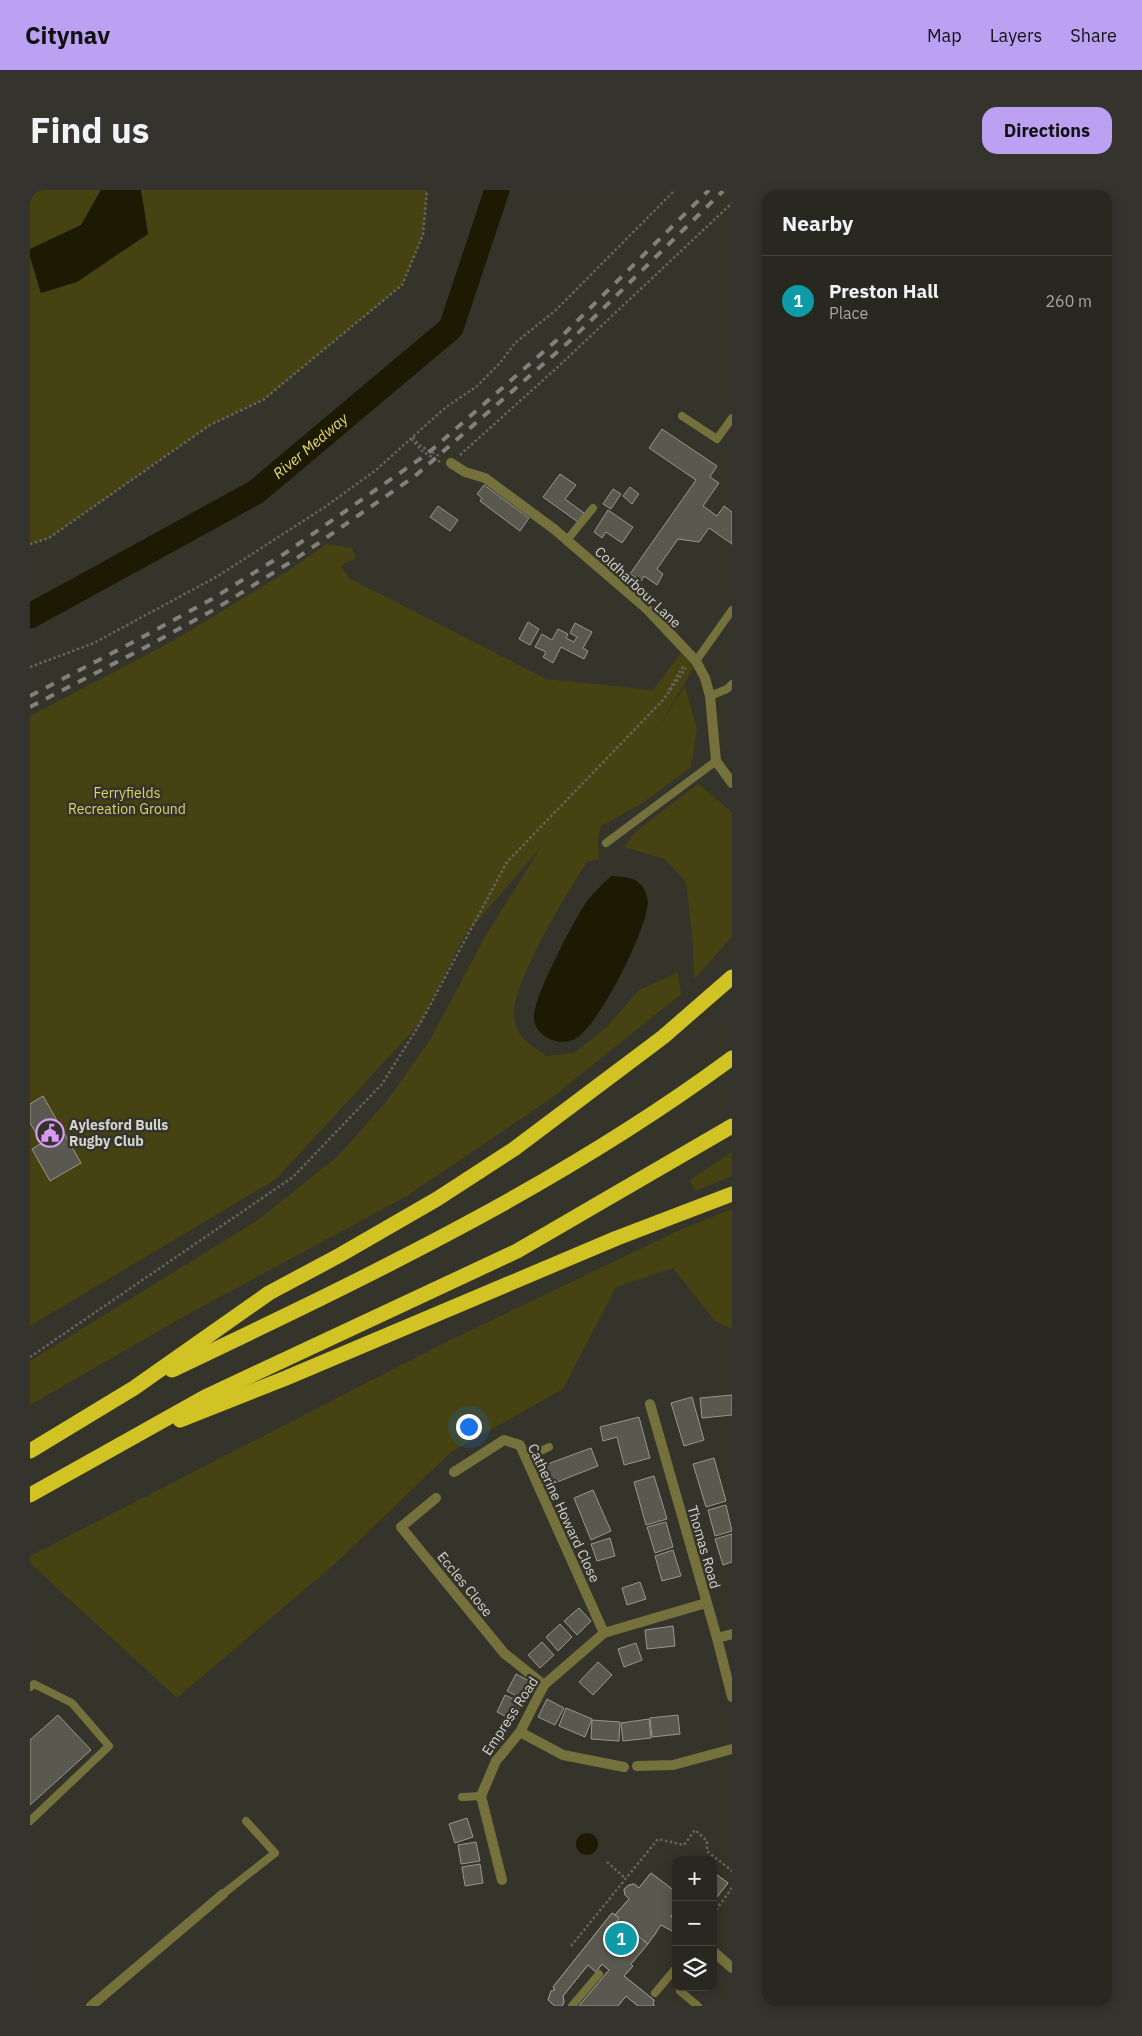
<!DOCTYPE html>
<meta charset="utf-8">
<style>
:root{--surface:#282720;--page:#34332d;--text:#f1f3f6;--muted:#a5a5a5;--line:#44443e;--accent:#bca0f2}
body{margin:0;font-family:"IBM Plex Sans",sans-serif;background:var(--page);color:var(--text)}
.controls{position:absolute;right:15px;bottom:15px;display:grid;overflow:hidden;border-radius:10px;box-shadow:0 2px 12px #0003}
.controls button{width:45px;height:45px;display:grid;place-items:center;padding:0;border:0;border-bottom:1px solid var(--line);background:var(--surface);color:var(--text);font:25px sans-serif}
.you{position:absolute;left:438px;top:1236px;width:18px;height:18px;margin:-12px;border:4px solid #fff;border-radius:50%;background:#1a73e8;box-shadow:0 0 0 8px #1a73e833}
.badge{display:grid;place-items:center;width:32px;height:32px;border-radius:50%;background:var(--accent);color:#fff;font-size:16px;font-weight:700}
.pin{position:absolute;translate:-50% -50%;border:2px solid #fff;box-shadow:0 1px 5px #0006}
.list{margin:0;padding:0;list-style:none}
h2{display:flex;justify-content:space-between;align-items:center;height:65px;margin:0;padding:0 20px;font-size:21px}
h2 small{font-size:16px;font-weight:400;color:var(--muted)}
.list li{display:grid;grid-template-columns:32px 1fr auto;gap:15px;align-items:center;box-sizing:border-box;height:90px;padding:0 20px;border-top:1px solid var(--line)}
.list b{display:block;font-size:19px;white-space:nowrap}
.list p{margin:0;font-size:16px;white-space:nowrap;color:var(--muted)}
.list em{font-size:16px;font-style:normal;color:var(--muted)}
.icon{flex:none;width:28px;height:28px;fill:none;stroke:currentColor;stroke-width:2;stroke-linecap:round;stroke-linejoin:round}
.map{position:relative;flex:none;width:702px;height:1816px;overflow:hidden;border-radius:15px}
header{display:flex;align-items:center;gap:30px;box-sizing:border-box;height:70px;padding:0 25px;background:var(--accent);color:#111}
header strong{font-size:24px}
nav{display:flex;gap:28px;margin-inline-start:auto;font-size:18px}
.intro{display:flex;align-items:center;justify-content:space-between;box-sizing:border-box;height:120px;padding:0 30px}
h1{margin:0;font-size:35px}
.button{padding:12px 22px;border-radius:15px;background:var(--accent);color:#111;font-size:18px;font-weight:700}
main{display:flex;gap:30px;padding:0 30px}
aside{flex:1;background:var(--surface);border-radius:15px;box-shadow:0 2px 12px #0003}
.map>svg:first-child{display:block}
</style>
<header>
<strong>Citynav</strong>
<nav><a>Map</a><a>Layers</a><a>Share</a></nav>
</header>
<div class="intro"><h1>Find us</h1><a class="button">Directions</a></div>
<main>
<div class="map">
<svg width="702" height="1816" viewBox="0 0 702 1816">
<rect width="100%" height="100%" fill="#35342b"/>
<g fill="#464212">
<path d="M 0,0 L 71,0 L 51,35 L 0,59 Z"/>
<path d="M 111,0 L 397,0 L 393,45 L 372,95 L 233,210 L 180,235 L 19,348 L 0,354 L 0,67 L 11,103 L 118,44 Z"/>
<path d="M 297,354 L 322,358 L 326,368 L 311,376 L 319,388 L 516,489 L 623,500 L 651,463 L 664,477 L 628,539 L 655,496 L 667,539 L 661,577 L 611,614 L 571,636 L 568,651 L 569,669 L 557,672 C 538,701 480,796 484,827 C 486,847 502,856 517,866 L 544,863 L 576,838 L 608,801 L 648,782 L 651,804 L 520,909 L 377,1006 L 162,1122 L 0,1215 L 0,1171 L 228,1030 L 308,966 L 356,912 L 400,850 L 456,745 L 511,657 L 434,747 L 391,832 L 246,989 L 0,1136 L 0,526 L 143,451 L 261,379 Z"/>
<path d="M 668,594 L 702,622 L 702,747 L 664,789 L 663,754 L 656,692 L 635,669 L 594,657 L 606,641 Z"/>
<path d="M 702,962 L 702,986 L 665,1001 L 660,990 Z"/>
<path d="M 702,1019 L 702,1139 L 685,1131 L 643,1078 L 586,1097 L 533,1199 L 421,1262 L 308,1371 L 147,1508 L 0,1373 L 0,1366 L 414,1153 L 652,1039 Z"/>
</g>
<g fill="#1c1a02">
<path d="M 71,0 L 111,0 L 118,44 L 47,92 L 11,103 L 0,67 L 0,59 L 51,35 Z"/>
<path d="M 581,686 C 592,687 604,686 612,696 C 615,700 618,708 618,713 C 615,743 572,829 548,847 C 543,851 536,852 530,852 C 518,850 505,842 504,829 C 502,809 544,730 557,711 C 564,702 573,694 581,686 Z"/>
<circle cx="557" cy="1654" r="11"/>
</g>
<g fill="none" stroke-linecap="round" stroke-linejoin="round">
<path stroke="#1c1a02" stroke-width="25" id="s1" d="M 0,426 L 226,302 L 421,138 L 467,0"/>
</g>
<g fill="#5a594f" stroke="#98978c">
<path d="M 632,239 L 687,276 L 680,287 L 689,293 L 673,316 L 687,326 L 694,316 L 702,322 L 702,354 L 679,338 L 669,352 L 648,349 L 627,379 L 633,384 L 627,395 L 614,386 L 611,391 L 600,384 L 666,290 L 619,258 Z"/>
<path d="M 530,284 L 546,295 L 535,309 L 554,323 L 548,332 L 513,307 Z"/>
<path d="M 454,295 L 499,328 L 490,341 L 450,311 L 452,308 L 447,304 Z"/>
<path d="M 600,297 L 609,304 L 602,314 L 593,306 Z"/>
<path d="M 583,299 L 591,304 L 581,319 L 573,314 Z"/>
<path d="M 408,316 L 428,330 L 420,341 L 400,327 Z"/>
<path d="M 578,320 L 603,337 L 592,353 L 576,342 L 572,348 L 564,342 Z"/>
<path d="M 498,432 L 509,439 L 500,455 L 489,449 Z"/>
<path d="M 545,433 L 562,442 L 553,458 L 558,461 L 554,469 L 531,457 L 523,473 L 513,467 L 516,462 L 505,457 L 512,444 L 522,450 L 528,439 L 538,444 L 536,448 L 544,452 L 547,447 L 540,443 Z"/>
<path d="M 13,906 L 51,973 L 20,991 L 2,959 L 12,953 L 0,933 L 0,914 Z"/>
<path d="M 702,1205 L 702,1225 L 672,1228 L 670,1208 Z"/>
<path d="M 662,1207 L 674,1250 L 654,1256 L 641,1213 Z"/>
<path d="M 609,1227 L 620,1268 L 594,1275 L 587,1247 L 573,1251 L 570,1237 Z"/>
<path d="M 561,1258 L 568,1276 L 522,1294 L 515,1275 Z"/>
<path d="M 684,1268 L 696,1311 L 676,1317 L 663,1274 Z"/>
<path d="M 624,1286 L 637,1329 L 616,1335 L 604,1292 Z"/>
<path d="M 563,1300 L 581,1341 L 561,1350 L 544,1308 Z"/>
<path d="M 696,1315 L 702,1341 L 685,1346 L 678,1320 Z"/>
<path d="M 636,1332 L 643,1357 L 625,1363 L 617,1337 Z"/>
<path d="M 702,1344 L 702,1372 L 693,1375 L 685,1349 Z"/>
<path d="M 580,1348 L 585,1366 L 567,1371 L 561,1354 Z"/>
<path d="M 643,1360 L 651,1386 L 632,1391 L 625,1366 Z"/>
<path d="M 610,1392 L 616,1409 L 597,1415 L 592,1398 Z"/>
<path d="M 549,1418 L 561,1431 L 547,1445 L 534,1431 Z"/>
<path d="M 530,1434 L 542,1447 L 528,1461 L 516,1447 Z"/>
<path d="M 643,1436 L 645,1456 L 617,1459 L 615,1440 Z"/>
<path d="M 512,1452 L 524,1465 L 510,1478 L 498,1465 Z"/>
<path d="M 606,1453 L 612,1470 L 594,1477 L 588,1459 Z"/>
<path d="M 568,1472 L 582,1485 L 563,1505 L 549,1492 Z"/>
<path d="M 486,1484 L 503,1493 L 494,1510 L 477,1501 Z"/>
<path d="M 475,1505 L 492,1513 L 483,1530 L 467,1522 Z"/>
<path d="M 517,1509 L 534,1518 L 525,1535 L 508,1527 Z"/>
<path d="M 536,1518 L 562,1529 L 555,1547 L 529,1536 Z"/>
<path d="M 28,1525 L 61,1560 L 0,1615 L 0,1550 Z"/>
<path d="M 648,1525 L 650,1544 L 622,1547 L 620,1528 Z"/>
<path d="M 619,1529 L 621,1548 L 593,1551 L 591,1533 Z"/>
<path d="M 562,1530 L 590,1532 L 589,1551 L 561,1549 Z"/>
<path d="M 437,1628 L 443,1647 L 425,1653 L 419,1634 Z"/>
<path d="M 446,1652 L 450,1671 L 431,1674 L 428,1655 Z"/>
<path d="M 450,1674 L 453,1693 L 435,1696 L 432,1677 Z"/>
<path d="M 683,1682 L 698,1693 L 683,1712 Z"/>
<path d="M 683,1682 L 698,1693 L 683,1712 Z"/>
<path d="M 621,1683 L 642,1699 L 646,1695 L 646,1721 L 641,1726 L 646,1733 L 646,1743 L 631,1735 L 627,1738 L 626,1743 L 601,1774 L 603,1776 L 594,1786 L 624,1810 L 623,1814 L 625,1816 L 608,1816 L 596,1806 L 588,1816 L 549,1816 L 579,1780 L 572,1774 L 566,1782 L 558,1775 L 533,1806 L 534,1812 L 532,1816 L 525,1816 L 518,1810 L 521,1801 L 525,1800 L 523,1797 L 582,1723 L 585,1725 L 599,1709 L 595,1705 L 594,1699 L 599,1695 L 604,1694 L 609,1698 Z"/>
<path d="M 621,1683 L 646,1702 L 646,1721 L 641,1726 L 646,1733 L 646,1743 L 631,1735 L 618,1754 L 595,1735 L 593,1737 L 586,1732 L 589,1728 L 585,1725 L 599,1709 L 595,1705 L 594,1699 L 599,1695 L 604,1694 L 609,1698 Z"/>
<path d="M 582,1723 L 589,1728 L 586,1732 L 593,1737 L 595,1735 L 618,1754 L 601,1774 L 603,1776 L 594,1786 L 624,1810 L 623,1814 L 625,1816 L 608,1816 L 596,1806 L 588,1816 L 549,1816 L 579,1780 L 572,1774 L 566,1782 L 558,1775 L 533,1806 L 534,1812 L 532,1816 L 525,1816 L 518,1810 L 521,1801 L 525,1800 L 523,1797 Z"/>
</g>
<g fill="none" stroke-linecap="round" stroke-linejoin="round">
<g stroke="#65655d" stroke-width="2.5" stroke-dasharray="2.5 2.5" stroke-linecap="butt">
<path d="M 383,247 L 389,255 L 411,267"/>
<path d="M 381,249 L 392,261 L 410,272"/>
<path d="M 430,265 L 531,174 L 702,13"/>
<path d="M 0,354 L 19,348 L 180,235 L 233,210 L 372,95 L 393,45 L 397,0"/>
<path d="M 0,477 L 64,453 L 188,386 L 295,317 L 346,280 L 416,217 L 446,197 L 470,173 L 485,153 L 526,120 L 645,0"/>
<path d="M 639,500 L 654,475"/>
<path d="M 0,1167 L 263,987 L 352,894 L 391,832 L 477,672 L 633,510 L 656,478"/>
<path d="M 577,1672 L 595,1688"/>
<path d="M 683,1724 L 702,1698"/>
<path d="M 541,1756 L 628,1649 L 654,1655 L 665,1640 L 677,1651 L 677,1661 L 702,1681"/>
</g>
<g stroke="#75713c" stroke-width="8">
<path d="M 652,226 L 687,249 L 702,228"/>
<path d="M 537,350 L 563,318"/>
<path d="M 666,471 L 702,420"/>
<path d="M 680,506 L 697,499 L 702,494"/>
<path d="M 576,653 L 686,571"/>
<path d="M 497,1268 L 519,1257"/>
<path d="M 0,1497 L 4,1494 L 42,1513 L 79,1556 L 0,1631"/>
<path d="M 432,1607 L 451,1606"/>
<path d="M 193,1704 L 245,1663 L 216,1631"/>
<path d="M 650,1801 L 668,1816"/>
<path d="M 625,1803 L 646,1778"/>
<path d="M 542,1816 L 569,1784"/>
</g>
<g stroke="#75713c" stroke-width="10">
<path d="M 421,273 L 435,282 L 455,288 L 524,339 L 617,419 L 666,471 L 675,488 L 680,506 L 686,571 L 702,593"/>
<path d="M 620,1214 L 687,1448 L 702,1507"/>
<path d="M 424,1282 L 474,1250 L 490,1255 L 574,1443"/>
<path d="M 406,1308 L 371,1337 L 474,1463 L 514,1495"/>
<path d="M 687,1448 L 702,1444"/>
<path d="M 490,1542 L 533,1565 L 594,1577"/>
<path d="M 607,1576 L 643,1575 L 702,1559"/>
<path d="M 472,1690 L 451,1606 L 466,1571 L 490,1542 L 514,1495 L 574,1443 L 676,1413"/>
<path d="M 683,1761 L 702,1778"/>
<path d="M 61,1816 L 193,1704"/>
</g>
<g stroke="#d0c323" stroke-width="15">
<path d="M 142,1180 C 335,1088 529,996 702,868"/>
<path d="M 150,1230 L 256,1188 L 587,1048 L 702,1004"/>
<path d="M 0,1261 L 104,1198 L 239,1103 L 310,1065 L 407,1009 L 484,959 L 633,847 L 702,787"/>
<path d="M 0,1305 L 175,1207 L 487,1061 L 702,936"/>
</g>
<g stroke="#818179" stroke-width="4" stroke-dasharray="9 9" stroke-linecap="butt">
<path d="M 0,506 L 109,449 L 182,409 L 254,364 L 397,264 L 536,142 L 679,0"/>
<path d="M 0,517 L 114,458 L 187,418 L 267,368 L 385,286 L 542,149 L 694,0"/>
</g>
</g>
<defs>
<g id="civic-ring" transform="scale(1.4375)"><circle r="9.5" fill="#35342b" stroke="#d99af7" stroke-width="1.5"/><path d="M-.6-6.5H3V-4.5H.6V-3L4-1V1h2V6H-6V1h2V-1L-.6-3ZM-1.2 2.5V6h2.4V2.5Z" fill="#d99af7"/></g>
</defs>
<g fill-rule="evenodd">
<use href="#civic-ring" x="20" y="943"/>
</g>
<g text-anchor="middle" stroke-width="5" stroke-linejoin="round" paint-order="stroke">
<g font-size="14" fill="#d4d4ce" stroke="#35342b">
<text transform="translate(608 397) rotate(43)" y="5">Coldharbour Lane</text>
<text transform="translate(534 1323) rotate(65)" y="5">Catherine Howard Close</text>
<text transform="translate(674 1357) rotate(74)" y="5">Thomas Road</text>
<text transform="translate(435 1394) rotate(51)" y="5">Eccles Close</text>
<text transform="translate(480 1526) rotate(-57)" y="5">Empress Road</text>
</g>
<g font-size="14" fill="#dcd364" stroke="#35342b">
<text x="97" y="608">Ferryfields<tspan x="97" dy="16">Recreation Ground</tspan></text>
</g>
<g font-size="14" font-weight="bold" fill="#d4d4ce" stroke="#35342b" text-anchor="start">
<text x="39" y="940">Aylesford Bulls<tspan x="39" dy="16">Rugby Club</tspan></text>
</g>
<g font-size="15" font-style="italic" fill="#e7dd6f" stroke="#35342b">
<text dy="5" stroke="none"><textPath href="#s1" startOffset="329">River Medway</textPath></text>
</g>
</g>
</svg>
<div class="controls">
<button>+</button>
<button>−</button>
<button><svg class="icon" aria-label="layers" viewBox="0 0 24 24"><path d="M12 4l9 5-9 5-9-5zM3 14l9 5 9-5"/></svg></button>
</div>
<div class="you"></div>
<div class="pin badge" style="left:591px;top:1749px;background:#0f9aa8">1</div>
</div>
<aside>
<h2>Nearby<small></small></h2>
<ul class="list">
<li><span class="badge" style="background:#0f9aa8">1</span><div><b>Preston Hall</b><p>Place</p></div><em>260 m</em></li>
</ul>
</aside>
</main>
